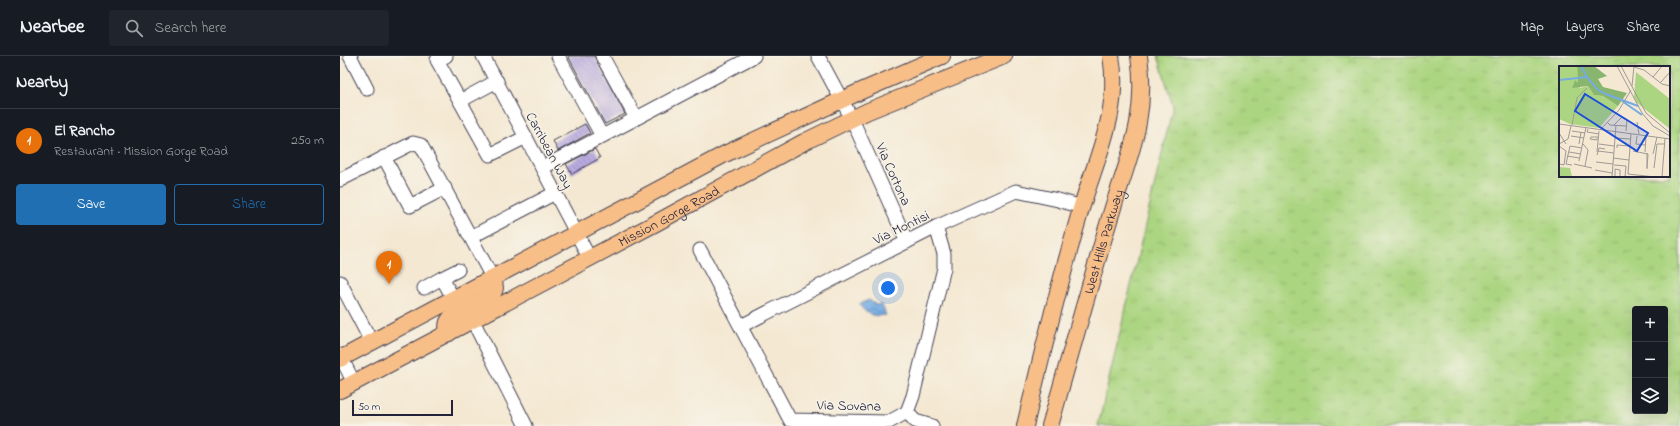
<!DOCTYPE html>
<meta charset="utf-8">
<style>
:root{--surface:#171b24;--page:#20242c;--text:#f1f3f6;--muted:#9ea1a6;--line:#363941;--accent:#1f6fb2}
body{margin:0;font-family:"Indie Flower",sans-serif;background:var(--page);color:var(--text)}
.controls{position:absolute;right:12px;bottom:12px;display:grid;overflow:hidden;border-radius:4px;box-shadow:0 4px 16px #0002}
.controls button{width:36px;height:36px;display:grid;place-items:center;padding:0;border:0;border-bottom:1px solid var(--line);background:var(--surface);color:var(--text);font:20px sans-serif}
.scale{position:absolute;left:12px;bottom:10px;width:101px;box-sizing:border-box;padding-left:4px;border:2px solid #22223b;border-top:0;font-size:11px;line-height:14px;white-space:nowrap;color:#22223b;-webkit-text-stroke:3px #f7f3e8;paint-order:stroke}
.you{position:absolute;left:548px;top:232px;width:14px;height:14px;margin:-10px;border:3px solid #fff;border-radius:50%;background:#1a73e8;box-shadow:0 0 0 6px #1a73e833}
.badge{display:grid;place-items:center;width:26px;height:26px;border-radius:50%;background:var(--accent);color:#fff;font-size:13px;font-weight:700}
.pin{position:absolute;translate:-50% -33px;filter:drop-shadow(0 1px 2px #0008)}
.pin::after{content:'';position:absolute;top:21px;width:14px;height:12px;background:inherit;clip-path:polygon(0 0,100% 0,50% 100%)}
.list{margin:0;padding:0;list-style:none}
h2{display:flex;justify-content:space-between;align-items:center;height:52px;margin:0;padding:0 16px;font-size:17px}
h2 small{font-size:13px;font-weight:400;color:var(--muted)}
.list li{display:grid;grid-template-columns:26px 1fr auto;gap:12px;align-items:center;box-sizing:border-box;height:64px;padding:0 16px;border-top:1px solid var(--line)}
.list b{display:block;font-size:15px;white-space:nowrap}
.list p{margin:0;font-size:13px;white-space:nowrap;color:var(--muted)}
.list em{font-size:13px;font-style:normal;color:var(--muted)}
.actions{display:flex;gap:8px;padding:12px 16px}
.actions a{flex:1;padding:9px 0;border:1px solid var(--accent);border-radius:4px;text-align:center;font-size:14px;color:var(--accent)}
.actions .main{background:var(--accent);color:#fff}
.icon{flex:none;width:22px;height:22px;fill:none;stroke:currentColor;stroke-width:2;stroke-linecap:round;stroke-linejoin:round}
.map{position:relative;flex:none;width:1340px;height:370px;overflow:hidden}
header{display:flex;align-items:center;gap:24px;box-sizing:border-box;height:56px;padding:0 20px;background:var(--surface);border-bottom:1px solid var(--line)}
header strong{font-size:19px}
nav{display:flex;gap:22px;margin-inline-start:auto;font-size:14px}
.search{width:280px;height:36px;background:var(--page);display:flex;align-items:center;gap:10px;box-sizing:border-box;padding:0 14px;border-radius:4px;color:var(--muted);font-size:15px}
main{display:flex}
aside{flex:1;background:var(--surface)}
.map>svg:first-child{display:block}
</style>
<header>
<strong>Nearbee</strong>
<div class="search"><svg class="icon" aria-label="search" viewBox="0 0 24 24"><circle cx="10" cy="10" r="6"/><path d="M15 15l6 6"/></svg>Search here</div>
<nav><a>Map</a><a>Layers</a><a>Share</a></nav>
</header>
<main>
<aside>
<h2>Nearby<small></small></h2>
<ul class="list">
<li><span class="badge" style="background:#e8710a">1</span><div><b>El Rancho</b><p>Restaurant · Mission Gorge Road</p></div><em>250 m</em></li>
</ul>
<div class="actions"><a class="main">Save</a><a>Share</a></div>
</aside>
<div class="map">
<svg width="1340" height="370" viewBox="0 0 1340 370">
<defs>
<pattern id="grass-tufts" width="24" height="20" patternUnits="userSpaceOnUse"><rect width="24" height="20" fill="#acd581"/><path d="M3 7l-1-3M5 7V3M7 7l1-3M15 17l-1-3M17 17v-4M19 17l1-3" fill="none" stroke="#94b770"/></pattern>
<pattern id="water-waves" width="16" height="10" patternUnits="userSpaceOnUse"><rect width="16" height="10" fill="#75ace3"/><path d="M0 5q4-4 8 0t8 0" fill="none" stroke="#608cb9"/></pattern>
<pattern id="building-back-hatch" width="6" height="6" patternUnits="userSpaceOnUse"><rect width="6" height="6" fill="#b8aadf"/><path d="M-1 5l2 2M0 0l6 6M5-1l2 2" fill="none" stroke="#958ab6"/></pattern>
</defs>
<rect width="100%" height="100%" fill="#f7f3e8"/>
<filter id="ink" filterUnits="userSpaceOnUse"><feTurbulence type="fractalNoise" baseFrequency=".025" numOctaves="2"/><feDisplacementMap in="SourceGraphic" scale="8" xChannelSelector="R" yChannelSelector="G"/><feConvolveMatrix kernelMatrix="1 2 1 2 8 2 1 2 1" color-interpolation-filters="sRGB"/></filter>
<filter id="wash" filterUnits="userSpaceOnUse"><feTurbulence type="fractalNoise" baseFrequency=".012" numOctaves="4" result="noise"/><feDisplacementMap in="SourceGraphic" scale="16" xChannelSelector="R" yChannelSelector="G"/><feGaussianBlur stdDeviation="0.9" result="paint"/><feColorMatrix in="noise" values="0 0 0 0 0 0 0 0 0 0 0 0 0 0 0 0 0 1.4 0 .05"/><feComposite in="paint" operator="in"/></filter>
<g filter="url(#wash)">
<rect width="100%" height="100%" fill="#f4e8d2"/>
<path fill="url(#grass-tufts)" stroke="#677c5e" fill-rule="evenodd" d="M 818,0 L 1340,0 L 1340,370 L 758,370 L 833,50 ZM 1220,11 L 1329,11 L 1329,120 L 1220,120 ZM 1295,253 L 1325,253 L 1325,355 L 1295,355 Z"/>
<path fill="url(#water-waves)" stroke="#4c678f" d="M 529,244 L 536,249 L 542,249 L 546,259 C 534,261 526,259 519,248 Z"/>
<g id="blocks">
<g fill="url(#building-back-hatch)">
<path d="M 228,0 L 254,0 L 285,58 L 265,68 Z"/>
<path d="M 245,68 L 250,77 L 218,95 L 213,85 Z"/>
<path d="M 255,93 L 260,102 L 232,118 L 226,108 Z"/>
</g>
</g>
</g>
<g filter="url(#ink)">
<use href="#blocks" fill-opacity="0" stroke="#424052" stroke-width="1"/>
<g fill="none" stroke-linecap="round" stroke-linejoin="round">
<g stroke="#424052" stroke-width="15">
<g id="minor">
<path d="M 10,0 L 27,33"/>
<path d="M 106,0 L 97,4 L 120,45"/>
<path d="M 143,0 L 250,203"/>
<path d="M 218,0 L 262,80"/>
<path d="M 262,0 L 296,62"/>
<path d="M 478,0 L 512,63 L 567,186"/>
<path d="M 157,25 L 120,45 L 150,99 L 186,81"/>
<path d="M 44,101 L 70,150 L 105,132"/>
<path d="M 202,112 L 414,0"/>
<path d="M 0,124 L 73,87 L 81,89 L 153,223"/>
<path d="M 131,181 L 215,137"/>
<path d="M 360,194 L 450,364 L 549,366 L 567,356 L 573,340 L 604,212 L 604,198 L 596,171"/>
<path d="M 102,222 L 118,214"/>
<path d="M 0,226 L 32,287"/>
<path d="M 84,232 L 102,222 L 114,244"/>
<path d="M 133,265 L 186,370"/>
<path d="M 401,270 L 596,171 L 676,135 L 718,144 L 742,151"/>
<path d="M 0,299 L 14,327"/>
<path d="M 567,356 L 575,365 L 592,370"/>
</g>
</g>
<g stroke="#424052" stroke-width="18">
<g id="major">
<path d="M 109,277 C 97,251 152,252 155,232 C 155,229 154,225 153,223"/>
<path d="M 0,303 L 385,98 L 519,36 L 602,0"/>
<path id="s1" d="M 0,334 L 316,167 L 464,86 L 528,55 L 664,0"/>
<path d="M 685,370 C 702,297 720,225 741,153 C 756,102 781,55 771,0"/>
<path id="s2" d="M 710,370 C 729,303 748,235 768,168 C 785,108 809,66 799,0"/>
</g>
</g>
<use href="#minor" stroke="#fff" stroke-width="13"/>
<use href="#major" stroke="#f7be88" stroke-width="16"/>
</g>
</g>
<g text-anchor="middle" stroke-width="3" stroke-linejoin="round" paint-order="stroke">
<g font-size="14" fill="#22223b" stroke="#f7f3e8">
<text transform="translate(210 94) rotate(62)" y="5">Carribean Way</text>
<text transform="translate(554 118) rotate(66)" y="5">Via Cortona</text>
<text dy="5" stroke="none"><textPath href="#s1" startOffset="372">Mission Gorge Road</textPath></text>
<text transform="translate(561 171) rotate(-26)" y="5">Via Montisi</text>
<text dy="5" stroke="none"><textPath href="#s2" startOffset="192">West Hills Parkway</textPath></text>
<text transform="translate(509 349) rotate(1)" y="5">Via Sovana</text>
</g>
</g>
<g transform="translate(1219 10)">
<rect width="111" height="111" fill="#f4e8d2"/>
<path d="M 18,0 L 21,22 L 29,20 L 35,29 L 44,30 L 59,40 L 40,62 L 11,58 L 0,53 L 0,17 ZM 77,6 L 111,33 L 111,63 L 77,36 L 75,31 ZM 0,101 L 11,102 L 13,111 L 0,111 Z" fill="#acd581"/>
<path d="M 18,0 L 35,0 L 48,10 L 39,13 L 44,21 L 68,27 L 59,40 L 44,30 L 35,29 L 29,20 L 13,22 L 16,13 L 19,16 Z" fill="#89b66f"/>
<path d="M 0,0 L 18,0 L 19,17 L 16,14 L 13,22 L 0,21 Z" fill="#acd581"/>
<path fill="none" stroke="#75ace3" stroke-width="2" d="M 22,0 L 28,11M 0,14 L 28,11 L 38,23 L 47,28 L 79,40M 63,35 L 83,49"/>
<path fill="none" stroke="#a09996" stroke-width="1" d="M 58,0 L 83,47 L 94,60 L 111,70M 62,0 L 87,47 L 111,67M 75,1 L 85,4 L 103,18 L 111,20M 94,11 L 103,0M 101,17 L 111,6M 73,20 L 75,0M 48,56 L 51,59 L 67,60M 78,56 L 80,68M 0,58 L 111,73M 13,59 L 18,32 L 28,22M 55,59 L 63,51 L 68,54 L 67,65M 29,63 L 28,66 L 40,68M 41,64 L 60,44 L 72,24M 13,65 L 26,67M 0,67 L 7,78M 72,68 L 69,108 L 96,111M 12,70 L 25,72M 78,70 L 77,78 L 86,79M 38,72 L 38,74 L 31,73 L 32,71 L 40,71M 56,72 L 72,73M 0,78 L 9,73 L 12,60M 20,78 L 22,66M 24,78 L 29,84 L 26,100M 40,78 L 55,80M 0,80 L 7,85 L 5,99 L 0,98M 58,82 L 58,79 L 70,80M 39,85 L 55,87M 74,85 L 89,88 L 88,102M 10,86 L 22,88M 38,86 L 40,65M 86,86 L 87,70M 94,88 L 98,71M 38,89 L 40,82 L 46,83M 8,90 L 20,92M 54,92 L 70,94M 20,95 L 27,61M 37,96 L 54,98M 15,98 L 33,102M 13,99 L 7,98 L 11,80 L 23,82M 55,99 L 67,100 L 66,111M 95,102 L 98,78 L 105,78M 88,103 L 88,87M 36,104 L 53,107M 53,111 L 57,59M 56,111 L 56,103 L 61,104 L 61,111M 103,111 L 106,72"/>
<path fill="#1d4ed8" fill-opacity="0.15" stroke="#1d4ed8" stroke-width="2" d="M 26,28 L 89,67 L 78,85 L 16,45 Z"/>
<rect width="111" height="111" fill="none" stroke="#22223b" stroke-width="2"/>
</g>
</svg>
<div class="controls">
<button>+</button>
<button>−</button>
<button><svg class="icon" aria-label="layers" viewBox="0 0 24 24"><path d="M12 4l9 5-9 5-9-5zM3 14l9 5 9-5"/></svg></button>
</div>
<div class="scale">50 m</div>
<div class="you"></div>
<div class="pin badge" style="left:49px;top:228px;background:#e8710a">1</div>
</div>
</main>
